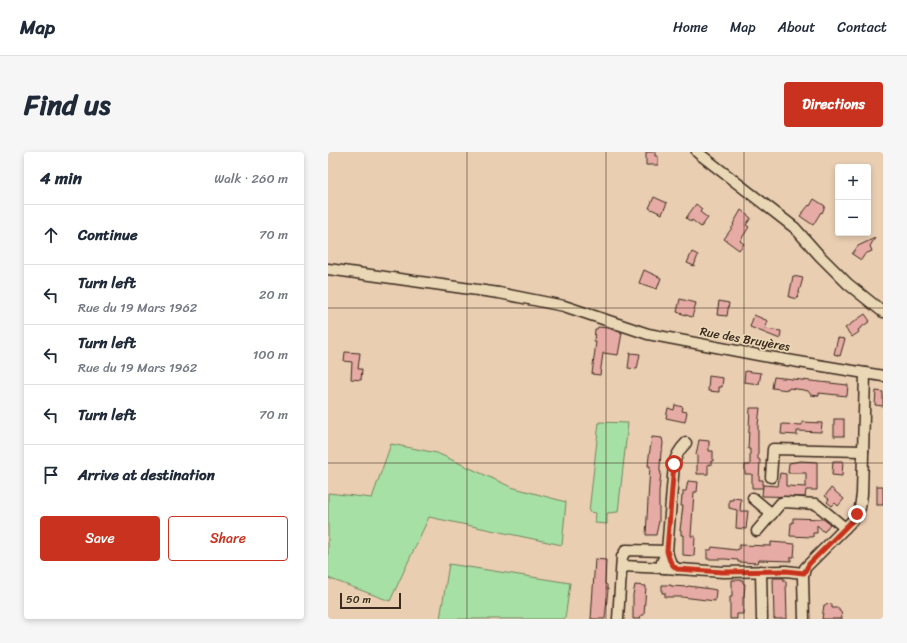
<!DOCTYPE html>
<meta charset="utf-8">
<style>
:root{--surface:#fff;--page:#f6f6f7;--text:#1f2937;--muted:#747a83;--line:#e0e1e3;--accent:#c8321e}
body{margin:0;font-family:Sriracha,sans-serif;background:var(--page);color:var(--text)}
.controls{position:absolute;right:12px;top:12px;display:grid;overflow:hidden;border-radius:4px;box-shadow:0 2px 6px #0003}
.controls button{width:36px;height:36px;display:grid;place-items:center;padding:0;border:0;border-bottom:1px solid var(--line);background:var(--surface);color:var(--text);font:20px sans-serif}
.scale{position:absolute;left:12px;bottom:10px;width:61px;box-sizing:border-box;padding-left:4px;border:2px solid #3b2a1e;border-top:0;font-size:11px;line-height:14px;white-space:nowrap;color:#3b2a1e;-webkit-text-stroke:3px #ead7b5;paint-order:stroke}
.stop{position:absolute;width:12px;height:12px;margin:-9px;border:3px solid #c8321e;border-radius:50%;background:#fff}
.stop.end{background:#c8321e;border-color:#fff;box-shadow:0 1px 4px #0008}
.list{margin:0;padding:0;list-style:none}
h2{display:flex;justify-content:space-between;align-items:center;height:52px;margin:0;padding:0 16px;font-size:17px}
h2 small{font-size:13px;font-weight:400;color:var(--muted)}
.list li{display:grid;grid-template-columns:26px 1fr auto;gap:12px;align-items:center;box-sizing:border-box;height:60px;padding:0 16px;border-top:1px solid var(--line)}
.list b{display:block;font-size:15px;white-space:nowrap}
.list p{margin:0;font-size:13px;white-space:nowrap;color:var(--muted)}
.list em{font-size:13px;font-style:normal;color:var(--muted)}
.actions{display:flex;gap:8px;padding:12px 16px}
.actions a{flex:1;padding:9px 0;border:1px solid var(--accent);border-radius:4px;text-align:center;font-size:14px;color:var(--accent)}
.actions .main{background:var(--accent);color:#fff}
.icon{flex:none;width:22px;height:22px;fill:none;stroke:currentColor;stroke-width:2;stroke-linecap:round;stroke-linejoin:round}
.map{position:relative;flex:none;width:555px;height:467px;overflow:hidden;border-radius:4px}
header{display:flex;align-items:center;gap:24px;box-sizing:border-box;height:56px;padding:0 20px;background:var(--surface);border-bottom:1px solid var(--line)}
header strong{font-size:19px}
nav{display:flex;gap:22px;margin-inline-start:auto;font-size:14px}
.intro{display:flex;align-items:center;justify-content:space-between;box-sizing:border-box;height:96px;padding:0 24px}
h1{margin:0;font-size:28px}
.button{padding:10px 18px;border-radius:4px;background:var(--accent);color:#fff;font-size:14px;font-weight:700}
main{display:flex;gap:24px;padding:0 24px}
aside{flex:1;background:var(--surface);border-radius:4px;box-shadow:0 2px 6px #0003}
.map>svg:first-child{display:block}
</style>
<header>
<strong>Map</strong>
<nav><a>Home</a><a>Map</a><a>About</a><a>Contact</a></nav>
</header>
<div class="intro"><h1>Find us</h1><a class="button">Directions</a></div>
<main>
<aside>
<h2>4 min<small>Walk · 260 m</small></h2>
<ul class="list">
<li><svg class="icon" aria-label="ahead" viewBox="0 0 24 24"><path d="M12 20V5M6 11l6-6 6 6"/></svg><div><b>Continue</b></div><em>70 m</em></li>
<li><svg class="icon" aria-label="left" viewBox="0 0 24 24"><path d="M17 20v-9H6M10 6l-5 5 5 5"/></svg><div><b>Turn left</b><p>Rue du 19 Mars 1962</p></div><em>20 m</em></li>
<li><svg class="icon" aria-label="left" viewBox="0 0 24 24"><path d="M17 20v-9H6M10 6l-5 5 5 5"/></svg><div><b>Turn left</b><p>Rue du 19 Mars 1962</p></div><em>100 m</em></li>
<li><svg class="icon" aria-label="left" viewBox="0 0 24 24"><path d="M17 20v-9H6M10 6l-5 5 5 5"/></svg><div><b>Turn left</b></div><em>70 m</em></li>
<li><svg class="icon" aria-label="arrive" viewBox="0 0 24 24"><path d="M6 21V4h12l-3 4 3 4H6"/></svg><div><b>Arrive at destination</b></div></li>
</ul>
<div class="actions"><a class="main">Save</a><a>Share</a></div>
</aside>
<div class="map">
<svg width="555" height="467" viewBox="0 0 555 467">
<rect width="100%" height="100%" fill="#e9ceb2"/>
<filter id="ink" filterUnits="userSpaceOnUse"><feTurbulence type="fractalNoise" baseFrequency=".025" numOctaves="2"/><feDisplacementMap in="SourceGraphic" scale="8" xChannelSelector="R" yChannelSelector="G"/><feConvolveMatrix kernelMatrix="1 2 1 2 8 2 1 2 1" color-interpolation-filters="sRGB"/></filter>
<g filter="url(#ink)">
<g fill="#a7e0a4" stroke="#718561">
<path d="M 271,270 L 300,271 L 290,360 L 279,361 L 279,372 L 267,371 L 268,361 L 261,360 Z"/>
<path d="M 63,292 L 109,301 L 183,335 L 238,350 L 234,393 L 101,365 L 62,449 L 0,426 L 0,341 L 44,346 Z"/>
<path d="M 121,412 L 242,431 L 237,467 L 112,467 Z"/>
</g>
<g fill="#e6aba4" stroke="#3b2a1e">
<path d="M 318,0 L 327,0 L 327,4 L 330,4 L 330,13 L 318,13 Z"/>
<path d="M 326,45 L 339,51 L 334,62 L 321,56 Z"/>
<path d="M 486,47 L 497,54 L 494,61 L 493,60 L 485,73 L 472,64 L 481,53 L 482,54 Z"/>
<path d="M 368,52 L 374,57 L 372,60 L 380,66 L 373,75 L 364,68 L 363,70 L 358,66 Z"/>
<path d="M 413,58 L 423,66 L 418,73 L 421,75 L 412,89 L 416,92 L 411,98 L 396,87 L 406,73 L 405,72 Z"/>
<path d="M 547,86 L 542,94 L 544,99 L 537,102 L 533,108 L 524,102 L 530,94 Z"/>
<path d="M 364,100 L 370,103 L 366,114 L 359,111 Z"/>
<path d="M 316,118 L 333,126 L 329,137 L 311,131 Z"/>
<path d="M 465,124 L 475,126 L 469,147 L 461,145 Z"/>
<path d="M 352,147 L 368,151 L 364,165 L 349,160 Z"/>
<path d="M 391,149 L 401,151 L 399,164 L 389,163 Z"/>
<path d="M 537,162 L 542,169 L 530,178 L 531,180 L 524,185 L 517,176 Z"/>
<path d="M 426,163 L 440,169 L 437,177 L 453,179 L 452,187 L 422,175 Z"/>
<path d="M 270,175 L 280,176 L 294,181 L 290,203 L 275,201 L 272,223 L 264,222 L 268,190 L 266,190 L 267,177 L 269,177 Z"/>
<path d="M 510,186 L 517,187 L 512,204 L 506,202 Z"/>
<path d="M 17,200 L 32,201 L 30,217 L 34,217 L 33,228 L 23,227 L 24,210 L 16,209 Z"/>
<path d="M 302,201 L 312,202 L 309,217 L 300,216 Z"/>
<path d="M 417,219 L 433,221 L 431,232 L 416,230 Z"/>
<path d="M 381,224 L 395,226 L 394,235 L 391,235 L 391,240 L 380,239 Z"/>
<path d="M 446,225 L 520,233 L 519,244 L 491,241 L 491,244 L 483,243 L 480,239 L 476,238 L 461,236 L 460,238 L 444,236 Z"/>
<path d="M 548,239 L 555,240 L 555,254 L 547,253 Z"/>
<path d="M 347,253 L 355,255 L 354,259 L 359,260 L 357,270 L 338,266 L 340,256 L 346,258 Z"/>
<path d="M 422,256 L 432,256 L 430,273 L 430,307 L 432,308 L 431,328 L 435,328 L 435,336 L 424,336 L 424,322 L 417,322 L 417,313 L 422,313 L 422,297 L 420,297 Z"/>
<rect x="506" y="267" width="10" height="17"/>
<path d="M 474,270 L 494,271 L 493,280 L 469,279 L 469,283 L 453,282 L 454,272 L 474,273 Z"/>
<path d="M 324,285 L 334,286 L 335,291 L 334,299 L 333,299 L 332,315 L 332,320 L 333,320 L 331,340 L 331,369 L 328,383 L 318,383 L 322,314 L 320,314 L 321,304 Z"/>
<path d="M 371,288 L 381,289 L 381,299 L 385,299 L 385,309 L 383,309 L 383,313 L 380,312 L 380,322 L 369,322 L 369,303 L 368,303 Z"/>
<path d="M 473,309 L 489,310 L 489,338 L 478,338 L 477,345 L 434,344 L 435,333 L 450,334 L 452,321 L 458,322 L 458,334 L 478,335 L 478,321 L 460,321 L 461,311 Z"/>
<path d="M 505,309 L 515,309 L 514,324 L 504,323 Z"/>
<path d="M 360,329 L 370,330 L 369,340 L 366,340 L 363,384 L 367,384 L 366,404 L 355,403 L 355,383 L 353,383 L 353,378 L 352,378 L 355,354 L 353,354 L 354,344 L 355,344 L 355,339 L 358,339 Z"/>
<rect x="549" y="334" width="6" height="19"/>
<path d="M 503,336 L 516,347 L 510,354 L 507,351 L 504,354 L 499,350 L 501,347 L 497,344 Z"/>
<path d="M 405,346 L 413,347 L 412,359 L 420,359 L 418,377 L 408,376 L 409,358 L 401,356 L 401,348 L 405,348 Z"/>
<path d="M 465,366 L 495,367 L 502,372 L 496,380 L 489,373 L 489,381 L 485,381 L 485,385 L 462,384 L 463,371 L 465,371 Z"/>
<path d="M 443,390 L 467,392 L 466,405 L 463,405 L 463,409 L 431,408 L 430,411 L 410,410 L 410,408 L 397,407 L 379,407 L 379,398 L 383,398 L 384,395 L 408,398 L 411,397 L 411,393 L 443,394 Z"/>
<path d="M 267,407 L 278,408 L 277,432 L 279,433 L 279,437 L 280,437 L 277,467 L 263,467 Z"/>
<path d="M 445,426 L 456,426 L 456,429 L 458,429 L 459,467 L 446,467 Z"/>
<path d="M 404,428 L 415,428 L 415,431 L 417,432 L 416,445 L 415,445 L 415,462 L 409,462 L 409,467 L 402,467 L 402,445 L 404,445 Z"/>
<path d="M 307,433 L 318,434 L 316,463 L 313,463 L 312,467 L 305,467 L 305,443 Z"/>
<path d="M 334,433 L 343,433 L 343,434 L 359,435 L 360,434 L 383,437 L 388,438 L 387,449 L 354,445 L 337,445 L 337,441 L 334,441 Z"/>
<path d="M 504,452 L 504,456 L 511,456 L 511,459 L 513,459 L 514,467 L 494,467 L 496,453 Z"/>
</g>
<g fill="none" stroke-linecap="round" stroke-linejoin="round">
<g stroke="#3b2a1e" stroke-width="13">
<g id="minor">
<path d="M 369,0 L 467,76 L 491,103 L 520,132 L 555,160"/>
<path d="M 0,117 L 171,141 L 236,154 L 320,182 L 441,205 L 555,224"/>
<path d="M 358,291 C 351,298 348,303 346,312 L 339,399 L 334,410 L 337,416 L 395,420 L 458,419 L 475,421"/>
<path d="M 443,325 L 445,297 L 535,299"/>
<path d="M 425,346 L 444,362"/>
<path d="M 429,379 L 453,351 L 456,350 L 488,352 L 517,376"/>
<path d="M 294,414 L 337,416"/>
<path d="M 433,419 L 434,467"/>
<path d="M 290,467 L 294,405 L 298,398 L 339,399 C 341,407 342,412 349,417"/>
<path d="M 476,467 L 475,425 L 477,416 L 526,367 L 532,356 L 534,342 L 537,221"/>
</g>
</g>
<use href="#minor" stroke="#ead7b5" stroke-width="10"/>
</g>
</g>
<g fill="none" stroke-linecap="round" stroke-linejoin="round" filter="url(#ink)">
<path stroke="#c8321e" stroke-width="5" d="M 346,312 L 339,399 C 341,407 342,412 349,417 L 395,420 L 458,419 L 476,421 L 481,412 L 526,367 L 529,362"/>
</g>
<path fill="none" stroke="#3b2a1e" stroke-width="1" stroke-opacity="0.55" d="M 139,0 L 139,467M 278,0 L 278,467M 416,0 L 416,467M 0,156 L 555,156M 0,311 L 555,311"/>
<g text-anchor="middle" stroke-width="3.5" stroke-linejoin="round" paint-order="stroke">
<g font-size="12" fill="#3b2a1e" stroke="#ead7b5">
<text transform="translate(417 187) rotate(10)" y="4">Rue des Bruyères</text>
</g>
</g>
</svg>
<div class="controls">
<button>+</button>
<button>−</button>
</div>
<div class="scale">50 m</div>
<div class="stop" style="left:346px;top:312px"></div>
<div class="stop end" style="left:529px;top:362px"></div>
</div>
</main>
